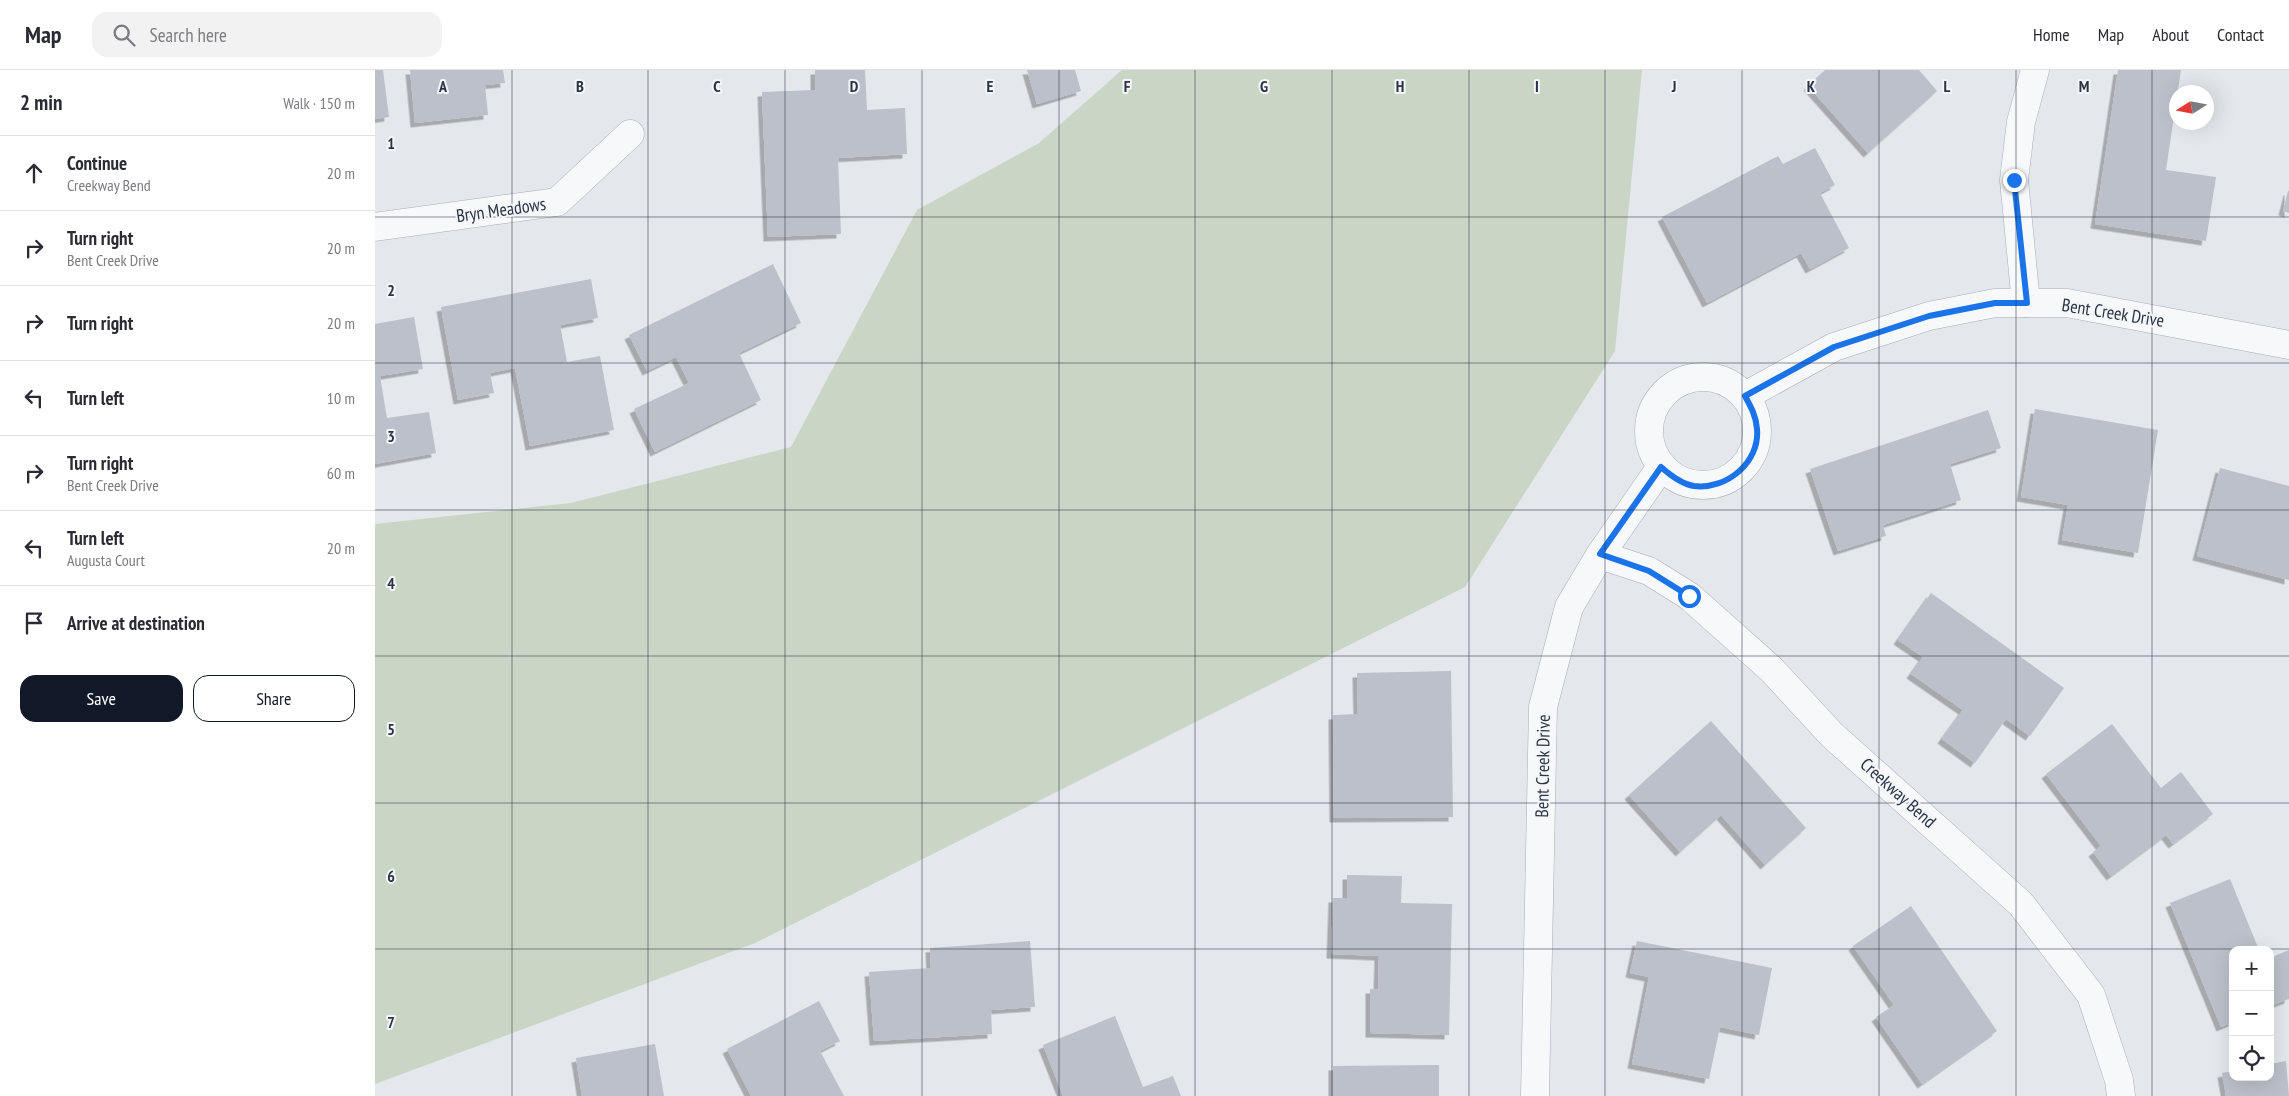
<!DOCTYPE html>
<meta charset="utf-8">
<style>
:root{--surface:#fff;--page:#f2f2f3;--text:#2b2b33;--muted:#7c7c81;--line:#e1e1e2;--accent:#111827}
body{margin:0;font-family:"PT Sans Narrow",sans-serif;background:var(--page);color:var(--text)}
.controls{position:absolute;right:15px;bottom:15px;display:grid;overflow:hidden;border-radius:10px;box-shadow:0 5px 20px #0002}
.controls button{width:45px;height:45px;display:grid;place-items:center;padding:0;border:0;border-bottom:1px solid var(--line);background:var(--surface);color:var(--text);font:25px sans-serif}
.compass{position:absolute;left:1794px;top:15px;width:45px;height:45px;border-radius:50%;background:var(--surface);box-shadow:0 5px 20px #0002;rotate:259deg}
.stop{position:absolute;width:15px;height:15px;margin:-11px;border:4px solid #1a73e8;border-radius:50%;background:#fff}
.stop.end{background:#1a73e8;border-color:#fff;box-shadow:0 1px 5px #0008}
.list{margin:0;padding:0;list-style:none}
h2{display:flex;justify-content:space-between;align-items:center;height:65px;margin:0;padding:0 20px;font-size:21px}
h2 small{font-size:16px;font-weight:400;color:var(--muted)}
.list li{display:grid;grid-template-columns:32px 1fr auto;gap:15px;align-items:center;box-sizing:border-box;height:75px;padding:0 20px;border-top:1px solid var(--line)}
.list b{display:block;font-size:19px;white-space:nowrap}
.list p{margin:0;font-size:16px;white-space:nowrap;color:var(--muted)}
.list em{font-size:16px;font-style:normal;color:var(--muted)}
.actions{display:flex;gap:10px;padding:15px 20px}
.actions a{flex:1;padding:11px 0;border:1px solid var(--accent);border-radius:15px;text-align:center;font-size:18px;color:var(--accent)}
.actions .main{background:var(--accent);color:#fff}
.icon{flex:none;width:28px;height:28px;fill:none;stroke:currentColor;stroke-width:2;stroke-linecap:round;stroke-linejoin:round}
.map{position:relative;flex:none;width:1914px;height:1026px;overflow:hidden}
header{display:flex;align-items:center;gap:30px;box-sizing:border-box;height:70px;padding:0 25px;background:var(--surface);border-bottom:1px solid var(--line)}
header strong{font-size:24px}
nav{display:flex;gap:28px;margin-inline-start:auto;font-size:18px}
.search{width:350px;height:45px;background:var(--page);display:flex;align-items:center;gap:12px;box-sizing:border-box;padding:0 18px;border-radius:15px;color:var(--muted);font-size:19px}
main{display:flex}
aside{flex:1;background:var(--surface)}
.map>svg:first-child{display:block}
</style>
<header>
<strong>Map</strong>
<div class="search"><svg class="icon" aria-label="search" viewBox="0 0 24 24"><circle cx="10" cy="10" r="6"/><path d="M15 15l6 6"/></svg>Search here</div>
<nav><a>Home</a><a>Map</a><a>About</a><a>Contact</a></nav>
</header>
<main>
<aside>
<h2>2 min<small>Walk · 150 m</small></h2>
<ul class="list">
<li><svg class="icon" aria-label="ahead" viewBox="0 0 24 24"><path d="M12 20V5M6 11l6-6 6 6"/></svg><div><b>Continue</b><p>Creekway Bend</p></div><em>20 m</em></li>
<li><svg class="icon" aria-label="right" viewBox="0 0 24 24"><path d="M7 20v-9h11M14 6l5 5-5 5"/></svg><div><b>Turn right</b><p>Bent Creek Drive</p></div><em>20 m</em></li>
<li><svg class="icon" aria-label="right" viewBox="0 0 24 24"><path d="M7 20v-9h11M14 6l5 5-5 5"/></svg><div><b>Turn right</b></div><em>20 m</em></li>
<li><svg class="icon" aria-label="left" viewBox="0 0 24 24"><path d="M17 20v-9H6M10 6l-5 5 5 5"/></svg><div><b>Turn left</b></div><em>10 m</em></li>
<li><svg class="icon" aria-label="right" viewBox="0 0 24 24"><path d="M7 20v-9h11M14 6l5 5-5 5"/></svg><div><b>Turn right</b><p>Bent Creek Drive</p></div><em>60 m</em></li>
<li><svg class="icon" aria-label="left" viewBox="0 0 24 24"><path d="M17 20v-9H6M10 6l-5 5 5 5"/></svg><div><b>Turn left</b><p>Augusta Court</p></div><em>20 m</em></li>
<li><svg class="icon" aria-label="arrive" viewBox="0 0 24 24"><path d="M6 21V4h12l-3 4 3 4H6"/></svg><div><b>Arrive at destination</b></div></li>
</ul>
<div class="actions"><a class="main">Save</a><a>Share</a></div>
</aside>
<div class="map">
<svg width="1914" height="1026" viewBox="0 0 1914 1026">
<defs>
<filter id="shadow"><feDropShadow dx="-4.5" dy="4.5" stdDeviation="0" flood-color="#0004"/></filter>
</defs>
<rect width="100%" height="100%" fill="#e4e7ec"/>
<path fill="#c9d6c5" d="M 747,0 L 1267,0 L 1240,281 L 1090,517 L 380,873 L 0,1014 L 0,454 L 196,433 L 416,377 L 542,140 L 664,73 Z"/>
<g fill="#bbc0ca" filter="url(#shadow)">
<path d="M 0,0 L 8,0 L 14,47 L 0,49 Z"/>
<path d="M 35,0 L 128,0 L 130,13 L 110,15 L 113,45 L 40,53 Z"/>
<path d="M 440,0 L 490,0 L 492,40 L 530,38 L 532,84 L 463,88 L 466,164 L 393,167 L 387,22 L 440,20 Z"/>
<path d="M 652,0 L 700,0 L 706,21 L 662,34 Z"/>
<path d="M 1450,0 L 1544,0 L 1562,21 L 1493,83 L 1433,16 Z"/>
<path d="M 1743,0 L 1806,0 L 1791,100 L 1841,107 L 1831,171 L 1720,154 Z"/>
<path d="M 1440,78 L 1460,115 L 1445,123 L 1474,178 L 1435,199 L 1426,183 L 1332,233 L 1287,147 L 1403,86 L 1408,94 Z"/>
<path d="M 1913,121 L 1914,121 L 1914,143 L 1908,141 Z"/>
<path d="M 398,194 L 426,253 L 364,283 L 386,330 L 280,382 L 259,339 L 314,313 L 301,287 L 272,301 L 254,265 Z"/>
<path d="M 216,209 L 223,248 L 185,255 L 192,292 L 225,286 L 239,360 L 155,376 L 140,298 L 115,303 L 119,323 L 83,330 L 66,237 Z"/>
<path d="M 39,247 L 48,299 L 5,306 L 12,348 L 54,342 L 61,383 L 0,394 L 0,254 Z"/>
<path d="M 1660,339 L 1783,360 L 1763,483 L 1687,470 L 1693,435 L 1646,427 Z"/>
<path d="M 1613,340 L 1626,378 L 1575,394 L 1586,430 L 1508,455 L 1511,466 L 1463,481 L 1435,399 Z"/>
<path d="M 1845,398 L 1914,416 L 1914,510 L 1822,486 Z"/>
<path d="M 1556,523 L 1689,618 L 1655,666 L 1631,649 L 1600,693 L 1567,669 L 1588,640 L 1536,604 L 1548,587 L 1523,570 Z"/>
<path d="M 1076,601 L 1078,747 L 959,748 L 958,645 L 983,644 L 982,603 Z"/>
<path d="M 1336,651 L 1431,758 L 1390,795 L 1346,745 L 1305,782 L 1254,725 Z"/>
<path d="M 1737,654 L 1786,718 L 1806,702 L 1838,744 L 1798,774 L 1791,765 L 1736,806 L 1718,782 L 1726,776 L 1671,704 Z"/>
<path d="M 972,805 L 1027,806 L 1026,833 L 1077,834 L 1074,965 L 995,963 L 995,919 L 1003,919 L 1004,886 L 956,884 L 958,828 L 972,828 Z"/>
<path d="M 1855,809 L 1884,880 L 1858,880 L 1858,952 L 1846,957 L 1795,833 Z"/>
<path d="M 1536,836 L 1622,961 L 1547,1014 L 1501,947 L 1519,935 L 1478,876 Z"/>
<path d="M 655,871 L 660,937 L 616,940 L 617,964 L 499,971 L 494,902 L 556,898 L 555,878 Z"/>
<path d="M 1262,871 L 1397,898 L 1384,965 L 1345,957 L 1334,1009 L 1257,994 L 1274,907 L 1255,903 Z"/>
<path d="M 1914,880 L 1914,929 L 1895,936 L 1895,888 Z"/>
<path d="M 444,931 L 465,971 L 445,981 L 469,1026 L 376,1026 L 352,979 Z"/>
<path d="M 740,946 L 768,1017 L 798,1006 L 806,1026 L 688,1026 L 668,975 Z"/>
<path d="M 280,974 L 289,1026 L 207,1026 L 201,988 Z"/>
<path d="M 1911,991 L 1914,1026 L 1851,1026 L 1847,1003 L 1858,1001 L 1858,1007 L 1895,1007 L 1895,994 Z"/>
<path d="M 1064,995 L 1064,1026 L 958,1026 L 958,996 Z"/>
</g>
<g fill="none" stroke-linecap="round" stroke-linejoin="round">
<g stroke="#a9aeb7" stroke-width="29">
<g id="minor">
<path d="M 0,157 L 182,132 L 255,64"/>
<path d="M 1651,233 L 1639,110 L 1646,52 L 1660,0"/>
<circle cx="1328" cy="361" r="54"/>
<path d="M 1370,326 L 1459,277 L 1554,246 L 1620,233 L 1692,233 L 1914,275"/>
<path d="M 1225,485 L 1274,501 L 1314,526 L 1396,599 L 1457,665 L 1646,834 L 1716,925 L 1744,1010 L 1746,1026"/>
<path d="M 1160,1026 L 1168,637 L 1194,537 L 1225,485 L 1286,397"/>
</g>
</g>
<use href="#minor" stroke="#f7f8fa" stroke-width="28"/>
</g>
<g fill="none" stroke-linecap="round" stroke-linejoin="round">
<path stroke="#1a73e8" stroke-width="6" d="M 1314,526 L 1274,501 L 1225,484 L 1286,397 C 1295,405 1306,414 1319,416 C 1352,420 1385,392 1382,359 C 1381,346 1376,337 1370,326 L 1459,277 L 1554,246 L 1620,233 L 1652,233 L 1639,110"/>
</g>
<path fill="none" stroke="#2b3445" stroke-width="1" stroke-opacity="0.55" d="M 137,0 L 137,1026M 273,0 L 273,1026M 410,0 L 410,1026M 547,0 L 547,1026M 684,0 L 684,1026M 820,0 L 820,1026M 957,0 L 957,1026M 1094,0 L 1094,1026M 1230,0 L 1230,1026M 1367,0 L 1367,1026M 1504,0 L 1504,1026M 1641,0 L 1641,1026M 1777,0 L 1777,1026M 0,147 L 1914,147M 0,293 L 1914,293M 0,440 L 1914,440M 0,586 L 1914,586M 0,733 L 1914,733M 0,879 L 1914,879"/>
<g text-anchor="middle" stroke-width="4" stroke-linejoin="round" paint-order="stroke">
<g font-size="18" fill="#2b3445" stroke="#f4f6f9">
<text transform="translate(126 140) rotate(-8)" y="6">Bryn Meadows</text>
<text transform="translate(1738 243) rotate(9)" y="6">Bent Creek Drive</text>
<text transform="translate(1168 696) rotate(-89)" y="6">Bent Creek Drive</text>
<text transform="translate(1523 723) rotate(42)" y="6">Creekway Bend</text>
</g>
</g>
<g font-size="16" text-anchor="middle" font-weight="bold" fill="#2b3445" stroke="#f4f6f9" stroke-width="4" stroke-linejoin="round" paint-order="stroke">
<text x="68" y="22">A</text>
<text x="205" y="22">B</text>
<text x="342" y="22">C</text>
<text x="479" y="22">D</text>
<text x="615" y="22">E</text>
<text x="752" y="22">F</text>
<text x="889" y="22">G</text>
<text x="1025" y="22">H</text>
<text x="1162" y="22">I</text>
<text x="1299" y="22">J</text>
<text x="1436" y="22">K</text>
<text x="1572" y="22">L</text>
<text x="1709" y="22">M</text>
<text x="16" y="79">1</text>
<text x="16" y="226">2</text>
<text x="16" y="372">3</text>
<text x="16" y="519">4</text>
<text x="16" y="665">5</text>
<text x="16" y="812">6</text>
<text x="16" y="958">7</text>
</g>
</svg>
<div class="controls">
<button>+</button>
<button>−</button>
<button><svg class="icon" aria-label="locate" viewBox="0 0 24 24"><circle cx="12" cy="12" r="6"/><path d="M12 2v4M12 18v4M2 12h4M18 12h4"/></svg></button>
</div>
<svg class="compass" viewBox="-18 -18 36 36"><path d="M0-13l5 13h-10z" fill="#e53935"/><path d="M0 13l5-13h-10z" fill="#7c7c81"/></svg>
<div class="stop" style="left:1314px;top:526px"></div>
<div class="stop end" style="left:1639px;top:110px"></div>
</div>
</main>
